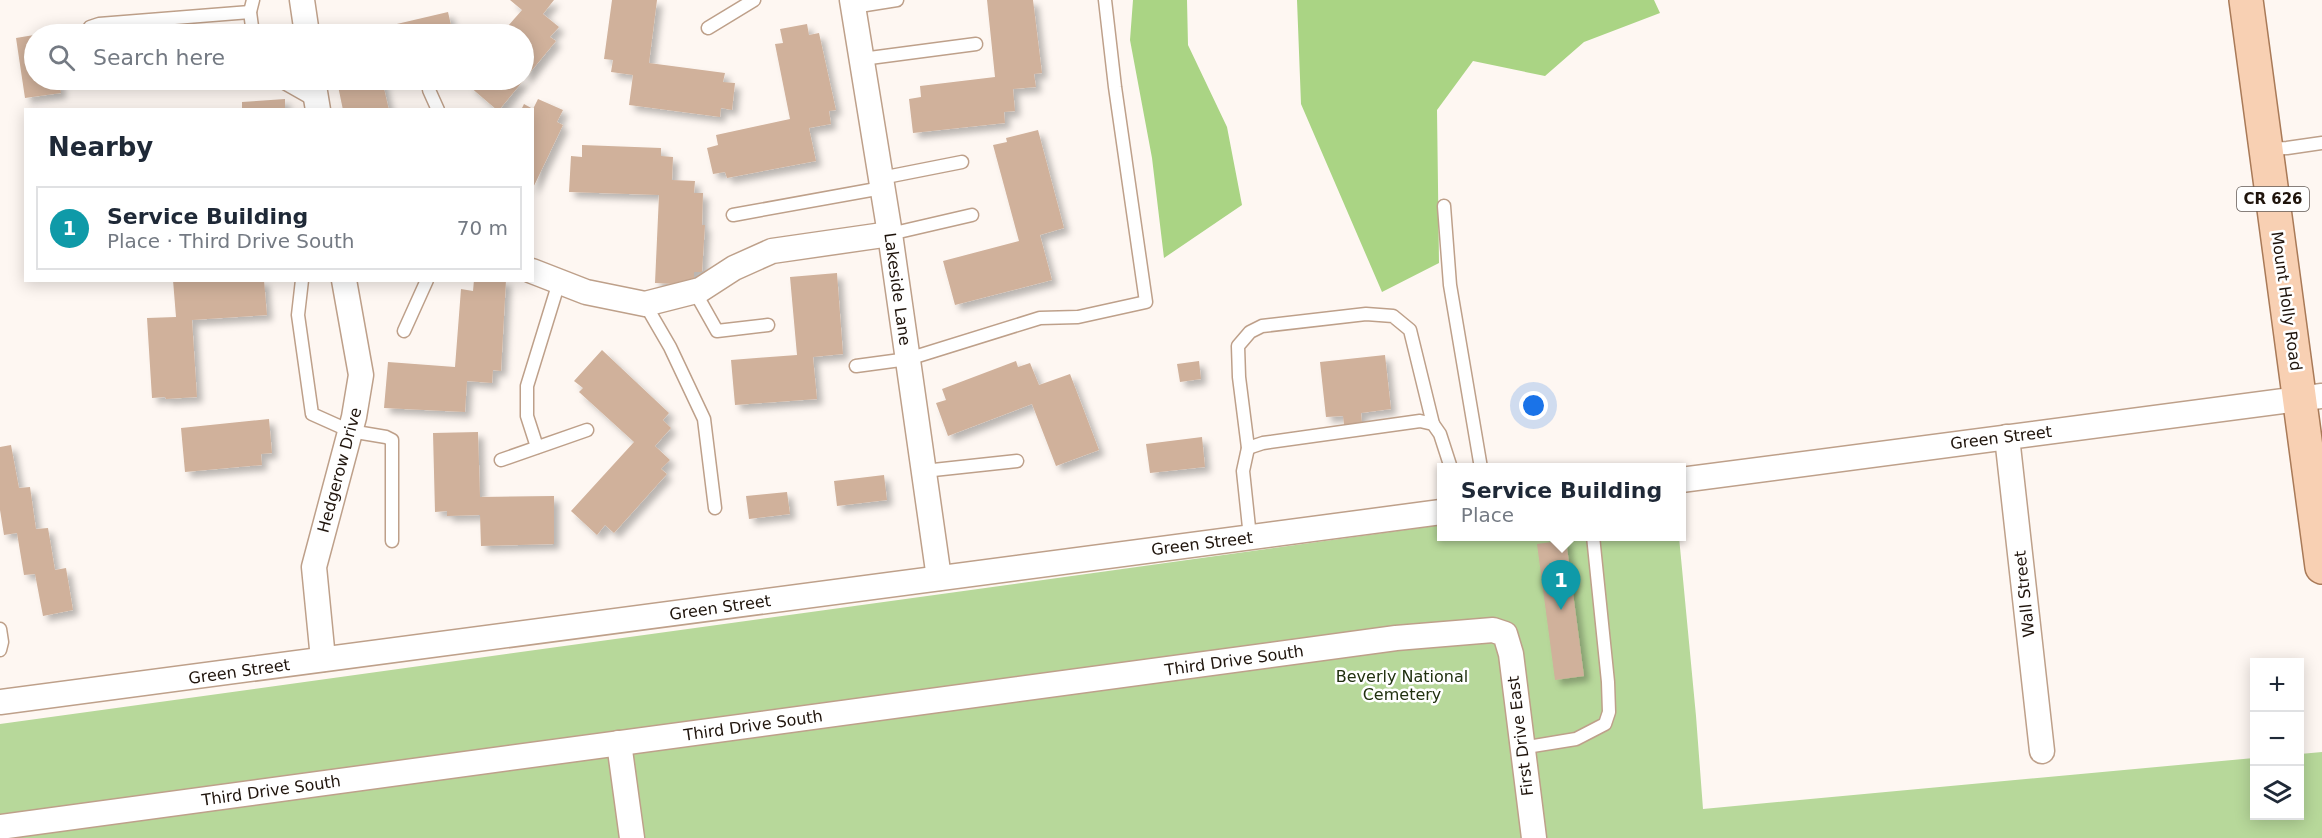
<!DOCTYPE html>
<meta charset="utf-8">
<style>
:root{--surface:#fff;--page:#f6f6f7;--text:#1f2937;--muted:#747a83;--line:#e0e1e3;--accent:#b45309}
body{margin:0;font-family:"DejaVu Sans",sans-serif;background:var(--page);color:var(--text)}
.controls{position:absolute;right:18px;bottom:18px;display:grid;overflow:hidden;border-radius:0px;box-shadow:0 3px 15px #0003}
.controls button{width:54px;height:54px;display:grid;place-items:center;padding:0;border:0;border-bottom:2px solid var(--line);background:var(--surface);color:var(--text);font:30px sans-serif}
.you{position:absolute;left:1534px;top:406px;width:21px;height:21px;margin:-15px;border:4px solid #fff;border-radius:50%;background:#1a73e8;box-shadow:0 0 0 9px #1a73e833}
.badge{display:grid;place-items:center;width:39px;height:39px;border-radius:50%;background:var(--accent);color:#fff;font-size:20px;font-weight:700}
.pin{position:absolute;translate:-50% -50px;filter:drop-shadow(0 2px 3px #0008)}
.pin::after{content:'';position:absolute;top:32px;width:21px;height:18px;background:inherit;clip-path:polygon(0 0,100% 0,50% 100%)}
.popup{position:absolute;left:1437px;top:463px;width:249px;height:78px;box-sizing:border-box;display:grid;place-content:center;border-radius:0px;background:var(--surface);filter:drop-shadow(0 2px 4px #0005);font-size:20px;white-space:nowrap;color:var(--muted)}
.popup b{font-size:22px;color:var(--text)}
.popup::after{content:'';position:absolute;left:50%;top:100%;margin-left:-12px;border:12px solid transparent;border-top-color:var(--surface)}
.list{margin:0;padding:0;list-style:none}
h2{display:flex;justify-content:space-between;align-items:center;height:78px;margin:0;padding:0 24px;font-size:26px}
h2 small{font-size:20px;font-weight:400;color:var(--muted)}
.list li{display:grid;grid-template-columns:39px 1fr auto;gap:18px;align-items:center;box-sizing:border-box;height:84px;margin:0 12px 12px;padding:0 12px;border:2px solid var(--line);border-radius:0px}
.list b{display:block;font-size:22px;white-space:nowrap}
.list p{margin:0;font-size:20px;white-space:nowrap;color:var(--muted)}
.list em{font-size:20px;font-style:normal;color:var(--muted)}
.icon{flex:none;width:33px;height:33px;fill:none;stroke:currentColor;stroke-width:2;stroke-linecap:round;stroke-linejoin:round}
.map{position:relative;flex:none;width:2322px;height:838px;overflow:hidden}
.search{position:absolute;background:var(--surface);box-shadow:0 3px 15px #0003;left:24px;top:24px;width:510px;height:66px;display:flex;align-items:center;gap:15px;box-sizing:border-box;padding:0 21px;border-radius:33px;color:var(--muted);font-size:22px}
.panel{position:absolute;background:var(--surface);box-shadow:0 3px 15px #0003;left:24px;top:108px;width:510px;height:174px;border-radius:0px}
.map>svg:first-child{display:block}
</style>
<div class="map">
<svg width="2322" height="838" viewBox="0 0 2322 838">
<defs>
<filter id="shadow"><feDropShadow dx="5.5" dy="5.5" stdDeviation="3" flood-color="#0004"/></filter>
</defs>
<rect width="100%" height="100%" fill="#fef7f2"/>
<path fill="#b7d89a" d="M 1441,525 L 1441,536 L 1679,537 L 1696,716 L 1703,809 L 2254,758 L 2254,816 L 2300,816 L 2300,754 L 2322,752 L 2322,838 L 0,838 L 0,724 Z"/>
<g fill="#aad484">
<path d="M 1133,0 L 1187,0 L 1188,45 L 1227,127 L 1242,205 L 1164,258 L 1152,158 L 1130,40 Z"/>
<path d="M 1297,0 L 1654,0 L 1660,13 L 1584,42 L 1545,76 L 1473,61 L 1437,110 L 1439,263 L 1382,292 L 1301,104 Z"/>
</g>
<g fill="#d0b19b" filter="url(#shadow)">
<path d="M 510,0 L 554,0 L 543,14 L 559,27 L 550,37 L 556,41 L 499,110 L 497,110 L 469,86 L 474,80 L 524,80 L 524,34 L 501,34 L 522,10 Z"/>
<path d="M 612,0 L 657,0 L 649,63 L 725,73 L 723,82 L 735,83 L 732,110 L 721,108 L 720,117 L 629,105 L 633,75 L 611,72 L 613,60 L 604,59 Z"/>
<path d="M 987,0 L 1033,0 L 1042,73 L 1034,74 L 1036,87 L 1013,89 L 1015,111 L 1004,112 L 1005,123 L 913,133 L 909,99 L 921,97 L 920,86 L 995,77 Z"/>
<path d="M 448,12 L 453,34 L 354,34 Z"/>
<path d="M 807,24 L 809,35 L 819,33 L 836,110 L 829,111 L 831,124 L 809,128 L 816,161 L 727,178 L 725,172 L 713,174 L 707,148 L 718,145 L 716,135 L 790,119 L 775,44 L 783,43 L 780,29 Z"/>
<path d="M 34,35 L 34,80 L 59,80 L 61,93 L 25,98 L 16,38 Z"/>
<path d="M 361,80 L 382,80 L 389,110 L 343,110 L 338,86 Z"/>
<path d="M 285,99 L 285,110 L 242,110 L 242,102 Z"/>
<path d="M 538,99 L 563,110 L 557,122 L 563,125 L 532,190 L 532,110 L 521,110 L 524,104 L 533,109 Z"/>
<path d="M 1038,130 L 1064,228 L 1040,235 L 1052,280 L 955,305 L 943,261 L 1019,241 L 993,145 L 1007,142 L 1006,138 Z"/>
<path d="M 582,145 L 661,148 L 661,156 L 673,157 L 672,180 L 695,181 L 694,193 L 703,193 L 702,225 L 705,225 L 702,272 L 694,272 L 694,285 L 655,283 L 659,195 L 569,192 L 571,156 L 582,157 Z"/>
<path d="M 837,273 L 843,354 L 813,357 L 817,399 L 735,405 L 731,360 L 797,355 L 790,277 Z"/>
<path d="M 173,280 L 264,280 L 267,315 L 192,320 L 197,397 L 166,399 L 165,397 L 152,398 L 147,318 L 176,317 Z"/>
<path d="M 474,280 L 506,280 L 501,371 L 493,370 L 492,383 L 467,381 L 465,412 L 384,408 L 388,362 L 455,367 L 461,289 L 473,291 Z"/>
<path d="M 602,350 L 669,413 L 663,420 L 671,428 L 655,446 L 670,460 L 661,469 L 667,474 L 614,533 L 605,525 L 597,535 L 571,511 L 634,442 L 579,392 L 583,388 L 574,381 Z"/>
<path d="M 1385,355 L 1391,409 L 1361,413 L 1362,423 L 1344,425 L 1343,416 L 1326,417 L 1320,362 Z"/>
<path d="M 1016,361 L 1018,367 L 1030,363 L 1039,385 L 1070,374 L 1099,450 L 1056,466 L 1032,404 L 948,436 L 936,403 L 946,400 L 942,389 Z"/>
<path d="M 1199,361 L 1201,379 L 1180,382 L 1177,364 Z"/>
<path d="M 269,419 L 272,453 L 261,454 L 262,465 L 185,472 L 181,428 Z"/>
<path d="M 478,432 L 480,497 L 554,496 L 554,544 L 481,546 L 480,515 L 447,516 L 447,511 L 435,512 L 433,433 Z"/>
<path d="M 1202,437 L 1205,467 L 1150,473 L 1146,444 Z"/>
<path d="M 11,445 L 19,488 L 30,487 L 36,529 L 48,528 L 55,570 L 66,568 L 73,610 L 43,616 L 35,574 L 24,575 L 17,533 L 4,535 L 0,510 L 0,447 Z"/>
<path d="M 884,475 L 887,500 L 837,506 L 834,481 Z"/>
<path d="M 787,492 L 790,514 L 749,519 L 746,496 Z"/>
<path d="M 1566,540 L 1584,676 L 1555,680 L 1537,544 Z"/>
</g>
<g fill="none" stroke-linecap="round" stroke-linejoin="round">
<g stroke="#bea08a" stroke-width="15">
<g id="lane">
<path d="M 253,0 L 250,12 L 253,34"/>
<path d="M 853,7 L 897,0"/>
<path d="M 708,28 L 754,0"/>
<path d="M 86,34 L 90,27 L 99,24 L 250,12"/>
<path d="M 862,59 L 976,44"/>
<path d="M 279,80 L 316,101"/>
<path d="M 429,90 L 438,110"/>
<path d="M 2267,149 L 2287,148 L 2322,143"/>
<path d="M 881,178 L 962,162"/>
<path d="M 1444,206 L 1450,285 L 1481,468"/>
<path d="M 733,215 L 882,188"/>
<path d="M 890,234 L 972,215"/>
<path d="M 302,280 L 298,315 L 312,414 L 350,431 L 386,437 L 392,440 L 392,541"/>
<path d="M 695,292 L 717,331 L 768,325"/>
<path d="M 645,304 L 670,347 L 704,419 L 715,508"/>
<path d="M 404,331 L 427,280"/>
<path d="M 856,366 L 908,359 L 1040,318 L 1078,317 L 1146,302 L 1115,87 L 1105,0"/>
<path d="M 537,447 L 527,416 L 527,386 L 559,282"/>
<path d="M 1248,448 L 1263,443 L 1420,421 L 1433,424 L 1440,434 L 1451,468"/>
<path d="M 501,460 L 587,430"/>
<path d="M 924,471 L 1017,461"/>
<path d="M 1250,537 L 1243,471 L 1248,448 L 1239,377 L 1238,346 L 1250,332 L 1262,326 L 1366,314 L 1393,316 L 1410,330 L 1433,424"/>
<path d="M 0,629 L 2,642 L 0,650"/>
<path d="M 1521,748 L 1576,739 L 1605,724 L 1609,712 L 1608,682 L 1593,536"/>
</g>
</g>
<g stroke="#bea08a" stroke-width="27">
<g id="street">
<path d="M 302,0 L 307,34"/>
<path d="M 852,0 L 890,234 L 939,578"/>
<path d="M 313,80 L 318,110"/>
<path d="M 532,271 L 586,292 L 645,304 L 700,290 L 734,268 L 772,251 L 890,234"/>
<path d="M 2007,437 L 2042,751"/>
<path d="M 1681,480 L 2322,396"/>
<path d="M 323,659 L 314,567 L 354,417 L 361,375 L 344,280"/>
<path d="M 0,702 L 1441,512"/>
<path d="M 619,743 L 632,838"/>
<path d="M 0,827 L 1396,638 L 1493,630 L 1505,634 L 1511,654 L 1534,838"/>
</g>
</g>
<g stroke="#a97a58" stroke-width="36">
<path id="primary" d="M 2246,0 L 2322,567"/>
</g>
<use href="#lane" stroke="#fff" stroke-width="12"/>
<use href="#street" stroke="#fff" stroke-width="24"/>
<use href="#primary" stroke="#f8d0b3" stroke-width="33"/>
</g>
<g text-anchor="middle" stroke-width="5" stroke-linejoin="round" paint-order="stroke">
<rect fill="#fff" stroke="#625a55" stroke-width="1.5" x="2237" y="187" width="72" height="24" rx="4.5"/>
<g font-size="15" font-weight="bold" fill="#1f140c">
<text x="2273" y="204">CR 626</text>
</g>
<g font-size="16" fill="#1f140c" stroke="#fff">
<text transform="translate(898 289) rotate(82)" y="6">Lakeside Lane</text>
<text transform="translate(2287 301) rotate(82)" y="6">Mount Holly Road</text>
<text transform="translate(2001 437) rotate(-7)" y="6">Green Street</text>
<text transform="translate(339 470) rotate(-75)" y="6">Hedgerow Drive</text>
<text transform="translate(1202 543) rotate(-7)" y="6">Green Street</text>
<text transform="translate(2024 594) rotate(-96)" y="6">Wall Street</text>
<text transform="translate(720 607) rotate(-8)" y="6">Green Street</text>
<text transform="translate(1234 660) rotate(-8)" y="6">Third Drive South</text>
<text transform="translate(239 671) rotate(-8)" y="6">Green Street</text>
<text transform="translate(753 725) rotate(-8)" y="6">Third Drive South</text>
<text transform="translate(1520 736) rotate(-97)" y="6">First Drive East</text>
<text transform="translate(271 790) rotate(-8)" y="6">Third Drive South</text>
</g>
<g font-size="16" fill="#20300f" stroke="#fff">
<text x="1402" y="682">Beverly National<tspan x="1402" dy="18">Cemetery</tspan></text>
</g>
</g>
</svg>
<div class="controls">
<button>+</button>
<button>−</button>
<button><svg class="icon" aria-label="layers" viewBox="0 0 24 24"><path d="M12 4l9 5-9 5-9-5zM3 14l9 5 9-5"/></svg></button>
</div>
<div class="you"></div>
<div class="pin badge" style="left:1561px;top:610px;background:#0f9aa8">1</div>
<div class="popup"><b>Service Building</b>Place</div>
<div class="search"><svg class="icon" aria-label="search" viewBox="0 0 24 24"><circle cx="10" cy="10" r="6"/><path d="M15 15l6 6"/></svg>Search here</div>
<section class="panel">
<h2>Nearby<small></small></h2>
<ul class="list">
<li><span class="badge" style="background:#0f9aa8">1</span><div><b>Service Building</b><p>Place · Third Drive South</p></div><em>70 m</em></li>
</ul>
</section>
</div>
